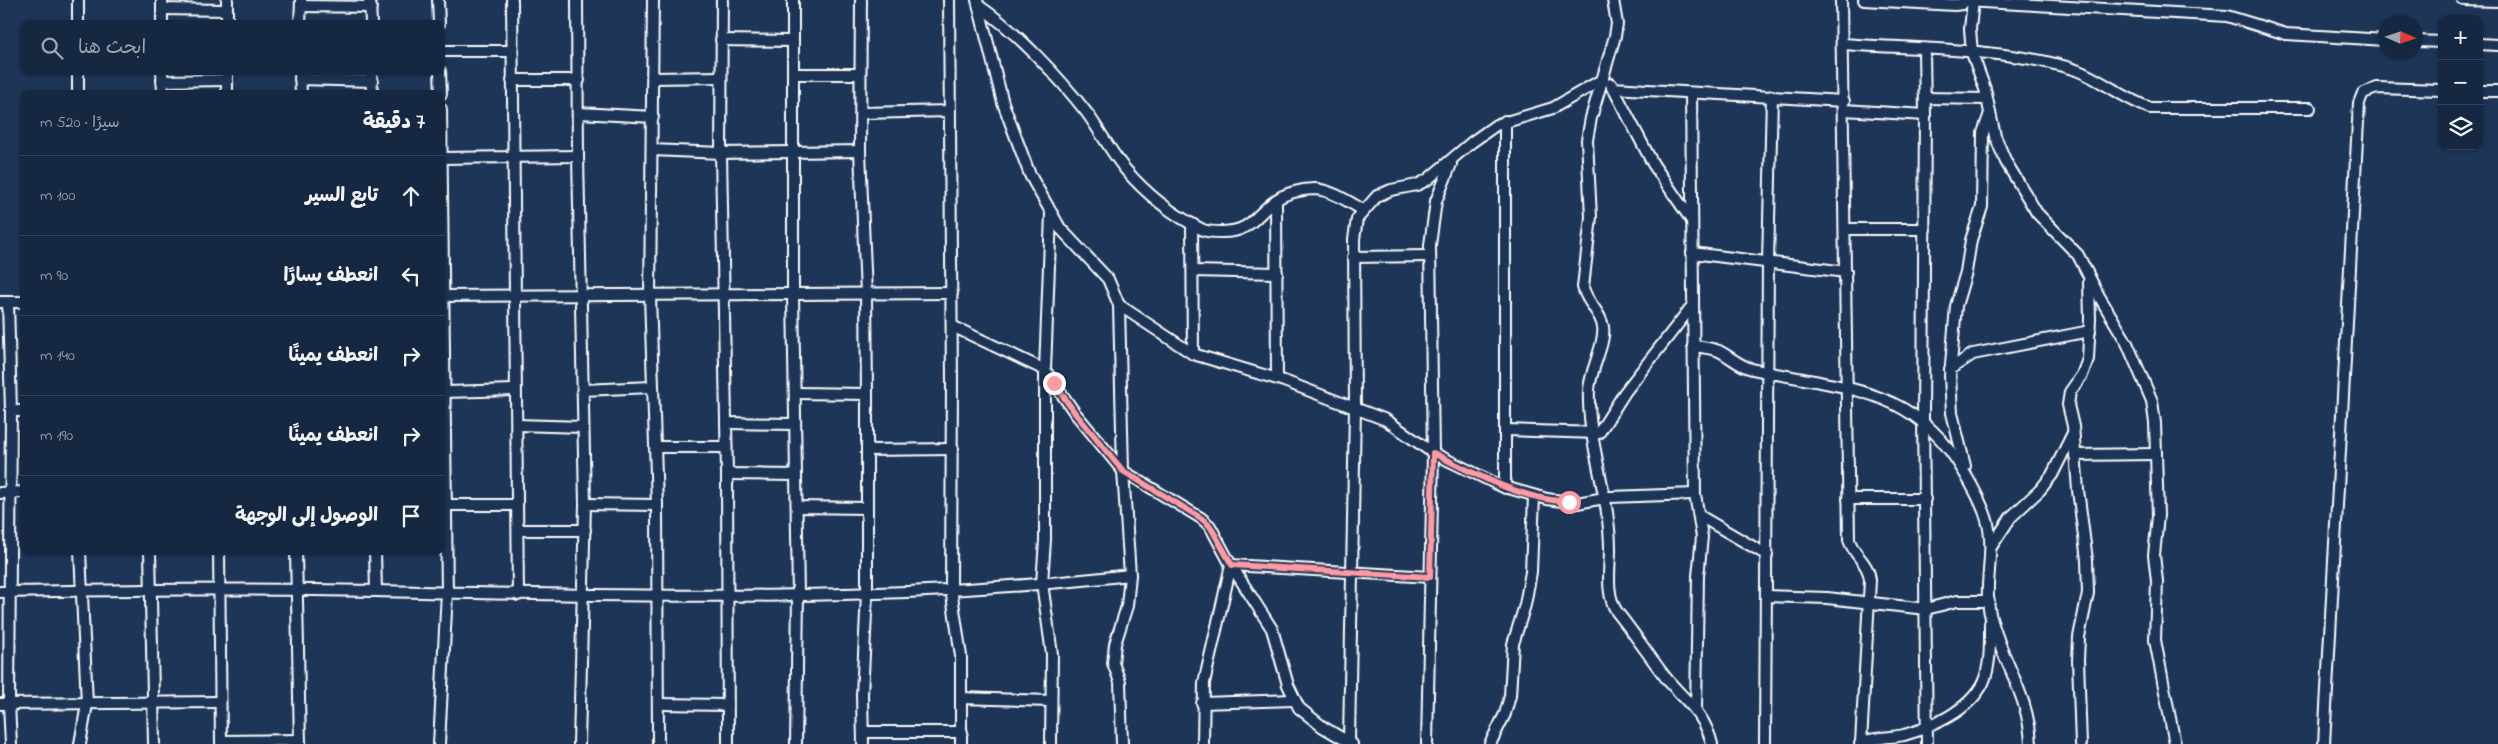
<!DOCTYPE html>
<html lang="ar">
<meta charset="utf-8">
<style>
:root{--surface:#162841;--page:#1f3048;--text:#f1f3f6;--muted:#9ea6b1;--line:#35445a}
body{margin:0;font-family:"Indie Flower","Playpen Sans Arabic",sans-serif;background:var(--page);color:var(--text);direction:rtl}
.controls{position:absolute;right:15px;top:15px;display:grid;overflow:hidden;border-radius:10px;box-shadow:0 1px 4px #0004}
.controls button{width:45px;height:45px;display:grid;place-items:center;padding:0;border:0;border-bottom:1px solid var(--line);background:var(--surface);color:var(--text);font:25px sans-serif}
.compass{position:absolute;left:2378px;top:15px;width:45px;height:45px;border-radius:50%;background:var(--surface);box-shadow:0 1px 4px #0004;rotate:93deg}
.stop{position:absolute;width:15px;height:15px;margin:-11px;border:4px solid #ff9aa2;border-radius:50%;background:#fff}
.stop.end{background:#ff9aa2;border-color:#fff;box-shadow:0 1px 5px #0008}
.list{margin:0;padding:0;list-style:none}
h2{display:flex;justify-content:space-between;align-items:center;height:65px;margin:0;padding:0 20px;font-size:21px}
h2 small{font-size:16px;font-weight:400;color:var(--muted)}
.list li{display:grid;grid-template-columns:32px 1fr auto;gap:15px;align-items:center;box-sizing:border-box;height:80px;padding:0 20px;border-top:1px solid var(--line)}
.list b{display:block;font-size:19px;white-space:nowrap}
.list em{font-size:16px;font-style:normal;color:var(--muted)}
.icon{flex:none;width:28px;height:28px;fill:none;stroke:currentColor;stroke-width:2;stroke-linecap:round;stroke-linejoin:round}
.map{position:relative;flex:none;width:2498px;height:744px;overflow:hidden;direction:ltr}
.search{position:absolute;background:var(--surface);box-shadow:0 1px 4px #0004;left:20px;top:20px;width:425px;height:55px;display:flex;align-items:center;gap:12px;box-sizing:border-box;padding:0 18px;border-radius:10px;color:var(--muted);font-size:19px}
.panel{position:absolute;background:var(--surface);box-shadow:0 1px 4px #0004;left:20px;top:90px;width:425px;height:465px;border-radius:10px;direction:rtl}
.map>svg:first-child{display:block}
</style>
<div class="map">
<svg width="2498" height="744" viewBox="0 0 2498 744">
<rect width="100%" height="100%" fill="#1d3557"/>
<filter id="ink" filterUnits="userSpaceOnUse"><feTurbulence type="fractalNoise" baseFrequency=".02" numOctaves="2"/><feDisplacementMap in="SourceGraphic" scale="10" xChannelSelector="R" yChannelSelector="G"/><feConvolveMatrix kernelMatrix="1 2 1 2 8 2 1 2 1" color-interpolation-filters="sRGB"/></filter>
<g filter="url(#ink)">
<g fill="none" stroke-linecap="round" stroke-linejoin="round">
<g stroke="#fff" stroke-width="14">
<g id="minor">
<path d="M 78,0 L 78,24"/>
<path d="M 162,0 L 162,24"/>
<path d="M 227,0 L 227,24"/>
<path d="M 370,0 L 371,24"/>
<path d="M 438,0 L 439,24"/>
<path d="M 512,0 L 518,595"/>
<path d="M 577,0 L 578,156 L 585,504 L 579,744"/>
<path d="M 653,0 L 650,296 L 657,505 L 658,744"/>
<path d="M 722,0 L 721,153 L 727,474 L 728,744"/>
<path d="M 793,0 L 793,295 L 798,594 L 796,744"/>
<path d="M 861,0 L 860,151 L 866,294 L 867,394 L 867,593 L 862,695 L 863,744"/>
<path d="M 949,0 L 952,382 L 951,589 L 961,656 L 961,744"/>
<path d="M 977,0 L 1003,103 L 1030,175 L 1060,228 L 1108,279 L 1119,305 L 1123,471 L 1130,575 L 1127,606 L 1115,644 L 1113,663 L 1120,682 L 1122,744"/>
<path d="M 1613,0 L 1617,24 L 1615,36 L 1591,118 L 1587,140 L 1591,217 L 1583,287 C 1586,302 1601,312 1603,327 C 1606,343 1590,370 1589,390 C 1587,443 1610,495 1610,549 C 1610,569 1605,594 1617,612 C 1634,633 1649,656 1666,678 C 1686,702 1704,712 1712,744"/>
<path d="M 1841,0 L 1849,540 C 1854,556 1869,563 1870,580 L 1861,743"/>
<path d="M 1864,0 L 1955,5 L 1962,4 L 1965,0"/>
<path d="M 2463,0 L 2498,1"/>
<path d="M 1965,1 L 2227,16 L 2286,34 L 2386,40"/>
<path d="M 1973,1 L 1970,29 L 1972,53 L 1985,89 L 1995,136 L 2006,162 L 2037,213 L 2078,255 L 2099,296 L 2127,343 L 2152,401 L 2155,423 L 2158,516 L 2154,555 L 2157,581 L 2155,640 L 2175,744"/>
<path d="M 301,6 L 371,7"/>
<path d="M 979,6 C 1016,31 1059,77 1087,113 C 1100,131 1111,152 1125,169 C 1147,195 1173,215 1203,230 C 1208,232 1216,232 1222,232 C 1251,232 1254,216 1275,201 C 1284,193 1303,189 1315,189 C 1331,190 1349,202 1363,210"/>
<path d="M 162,9 L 226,10"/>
<path d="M 300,24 L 301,0"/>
<path d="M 721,40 L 793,41"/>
<path d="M 2416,41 L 2442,42"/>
<path d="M 1842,44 C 1913,49 2009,48 2076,70 C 2103,80 2123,99 2150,108 L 2310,108"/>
<path d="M 2479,44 L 2498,45"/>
<path d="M 1924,50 L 1925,115 L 1923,420 L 1927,744"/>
<path d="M 441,51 L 511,51"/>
<path d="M 78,71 L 78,94"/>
<path d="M 162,71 L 163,94"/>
<path d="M 300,71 L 301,94"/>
<path d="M 371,71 L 372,94"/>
<path d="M 440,71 L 441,94"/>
<path d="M 794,74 L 860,74"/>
<path d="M 653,78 L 721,77"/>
<path d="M 300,79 L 372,81"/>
<path d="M 512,80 L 579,80"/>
<path d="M 162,81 L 227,80"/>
<path d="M 1611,84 L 1653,164 L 1692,221"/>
<path d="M 1612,88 L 1844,101"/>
<path d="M 2479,91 L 2498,91"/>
<path d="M 1691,93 L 1695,494 L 1702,537 L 1698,576 L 1696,711"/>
<path d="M 227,94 L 227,71"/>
<path d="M 1925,98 L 1987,99"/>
<path d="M 1844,110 L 1925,115"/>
<path d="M 579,113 L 653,117"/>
<path d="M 862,113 L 950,111"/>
<path d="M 1505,121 L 1505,488"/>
<path d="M 652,150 L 721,153 L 860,151"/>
<path d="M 442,158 L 578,156"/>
<path d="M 1276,200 L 1277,378"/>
<path d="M 1192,224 L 1193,354"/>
<path d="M 1846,229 L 1925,229"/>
<path d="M 1692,253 L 1846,272"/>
<path d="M 1353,257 L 1430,256"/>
<path d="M 1193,271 L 1277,273"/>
<path d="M 441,296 L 952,293"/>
<path d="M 0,302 L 24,302"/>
<path d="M 8,302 L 11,411 L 9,704 L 11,744"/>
<path d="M 1119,305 L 1193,354 L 1284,381 L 1386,420 L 1433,453 L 1501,486 L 1547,499 L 1577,503 L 1610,497 L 1695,494"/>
<path d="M 952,326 L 1045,370 L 1075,413 L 1123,471 L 1201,518 L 1210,526 L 1231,565 L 1272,629 L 1288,685 L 1299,708 L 1323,727 L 1352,744"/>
<path d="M 1693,346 C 1702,347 1711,348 1719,351 C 1731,357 1739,366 1752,369 C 1840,389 1914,384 1964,472 C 1973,487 1982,503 1987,520 C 1996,551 1983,584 1990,614 C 2001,660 2029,694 2031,744"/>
<path d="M 1950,369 L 1973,354 L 2090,331"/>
<path d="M 583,390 L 652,387"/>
<path d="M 445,392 L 515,390"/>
<path d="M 795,393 L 867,394"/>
<path d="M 11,411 L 24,411"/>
<path d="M 726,423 L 795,424"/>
<path d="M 517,425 L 583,427"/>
<path d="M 1506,430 L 1599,433 L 1625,392 L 1692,306"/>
<path d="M 656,447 L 726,447"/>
<path d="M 867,450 L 953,449"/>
<path d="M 2075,455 L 2156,454"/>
<path d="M 1965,466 L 1952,413 L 1950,376 L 1956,306 L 1966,272 L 1971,240 L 1982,207 L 1983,133 L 1990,113"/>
<path d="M 727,474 L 796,475"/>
<path d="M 0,493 L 24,492"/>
<path d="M 1848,499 L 1925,499"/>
<path d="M 585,504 L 657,505"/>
<path d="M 445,505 L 517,505"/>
<path d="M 797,507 L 866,508"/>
<path d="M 1700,516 L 1767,555"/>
<path d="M 518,530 L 585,530"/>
<path d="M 1991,547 L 2011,517 L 2040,490 L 2052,475 L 2073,433"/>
<path d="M 80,551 L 87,704 L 80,744"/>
<path d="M 150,551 L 154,744"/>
<path d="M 219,551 L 221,744"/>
<path d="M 296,551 L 300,744"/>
<path d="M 375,551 L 376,591"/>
<path d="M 0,592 C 125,590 250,588 375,591 C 626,596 879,604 1130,575"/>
<path d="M 1767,596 L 1827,598 L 1926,609 L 1957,601 L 1989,601"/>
<path d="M 961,698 L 1051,701"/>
<path d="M 1202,703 L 1294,700"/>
<path d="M 0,704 L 220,702"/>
<path d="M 659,704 L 727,705"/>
<path d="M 863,732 L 962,732"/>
<path d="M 221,741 L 300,740"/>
<path d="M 1349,741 L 1355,408 L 1354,239 L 1357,219 L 1377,196 L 1391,190 L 1417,185 L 1427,180 L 1472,142 L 1496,125 L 1553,108 L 1603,79"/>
<path d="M 439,744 L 447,592 L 441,109"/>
<path d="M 1051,744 L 1052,654 L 1042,583 L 1045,540 L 1045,370 L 1051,214"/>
<path d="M 1203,744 L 1204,683 L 1231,565 L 1430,577"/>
<path d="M 1427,744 L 1433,453 L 1430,245 L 1436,201 L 1451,164"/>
<path d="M 1490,744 L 1505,714 L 1510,696 L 1513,644 L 1525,605 L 1531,572 L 1534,496"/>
<path d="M 1765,744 L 1768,262 L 1772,96"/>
<path d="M 1860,744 C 1872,737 1890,738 1904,735 C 1932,727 1969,711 1983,683 C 1991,666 1990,642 1990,623"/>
<path d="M 2081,744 L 2078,660 L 2079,637 L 2088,593 L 2087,560 L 2078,490 L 2073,426 L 2068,405 L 2070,392 L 2082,375 L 2088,359 L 2090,319 L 2089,281"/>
<path d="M 2324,744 L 2359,103 L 2363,93 L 2377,88 L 2442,90"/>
</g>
</g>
<use href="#minor" stroke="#1d3557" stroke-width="10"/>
</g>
</g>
<g fill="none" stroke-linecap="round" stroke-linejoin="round" filter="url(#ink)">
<path stroke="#ff9aa2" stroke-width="6" d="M 1054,383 L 1075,413 L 1123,471 L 1201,518 L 1210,526 L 1232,565 L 1430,577 L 1433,453 C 1476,474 1519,499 1569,502"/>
</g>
</svg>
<div class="controls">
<button>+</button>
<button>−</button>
<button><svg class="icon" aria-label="layers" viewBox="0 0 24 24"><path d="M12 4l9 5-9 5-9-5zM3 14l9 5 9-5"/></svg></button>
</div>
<svg class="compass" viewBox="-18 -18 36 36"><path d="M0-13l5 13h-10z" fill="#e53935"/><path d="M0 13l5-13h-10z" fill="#9ea6b1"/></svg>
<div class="stop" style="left:1569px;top:502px"></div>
<div class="stop end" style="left:1054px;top:383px"></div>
<div class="search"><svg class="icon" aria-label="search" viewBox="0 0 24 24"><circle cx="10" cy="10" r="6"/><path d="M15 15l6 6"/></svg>ابحث هنا</div>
<section class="panel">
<h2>7 دقيقة<small>سيرًا · 520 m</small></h2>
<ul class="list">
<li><svg class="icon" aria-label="ahead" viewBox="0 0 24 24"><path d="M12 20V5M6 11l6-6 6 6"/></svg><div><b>تابع السير</b></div><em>100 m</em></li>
<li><svg class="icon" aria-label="left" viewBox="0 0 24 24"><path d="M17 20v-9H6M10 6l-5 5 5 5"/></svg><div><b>انعطف يسارًا</b></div><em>90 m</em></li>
<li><svg class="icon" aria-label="right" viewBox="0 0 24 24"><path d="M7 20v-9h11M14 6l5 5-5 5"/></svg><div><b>انعطف يمينًا</b></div><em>140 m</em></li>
<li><svg class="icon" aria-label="right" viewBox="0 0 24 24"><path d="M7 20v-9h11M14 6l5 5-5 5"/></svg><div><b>انعطف يمينًا</b></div><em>190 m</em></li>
<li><svg class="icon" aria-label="arrive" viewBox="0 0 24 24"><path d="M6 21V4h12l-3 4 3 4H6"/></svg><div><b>الوصول إلى الوجهة</b></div></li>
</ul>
</section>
</div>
